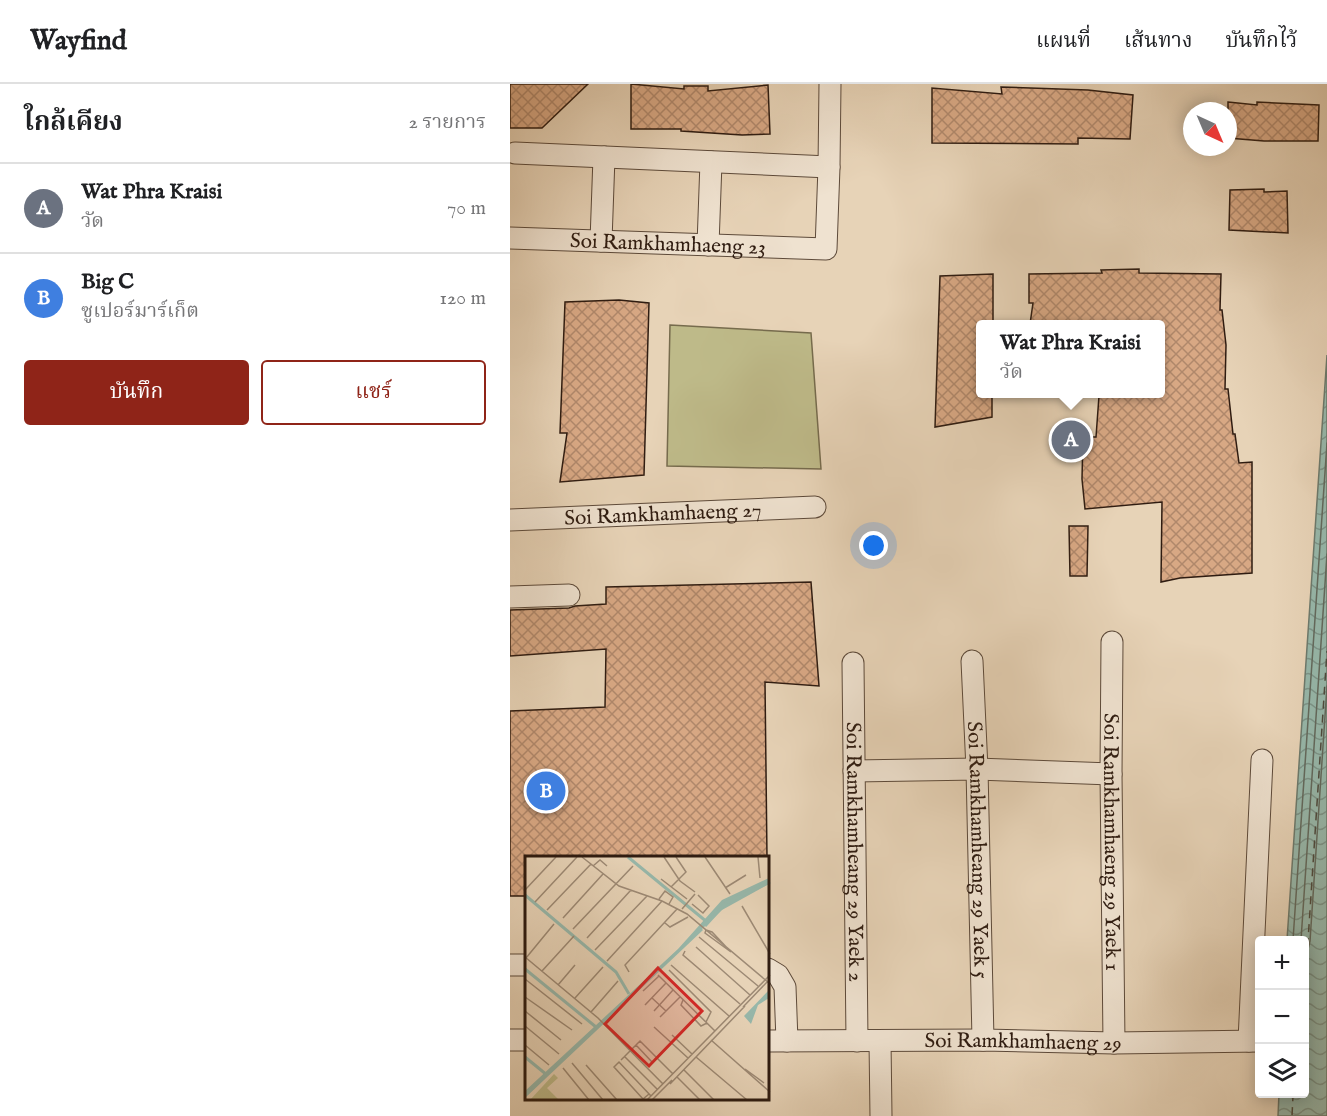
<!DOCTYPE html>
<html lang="th">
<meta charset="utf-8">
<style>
:root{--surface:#fff;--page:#f6f6f6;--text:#202124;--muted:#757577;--line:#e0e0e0;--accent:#8f2418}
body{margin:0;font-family:"IM FELL English","Noto Serif Thai",serif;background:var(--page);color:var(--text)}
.controls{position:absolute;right:18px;bottom:18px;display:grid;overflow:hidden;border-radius:6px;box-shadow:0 3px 15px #0003}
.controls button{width:54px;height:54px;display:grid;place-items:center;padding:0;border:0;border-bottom:2px solid var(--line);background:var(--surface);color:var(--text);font:30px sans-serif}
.compass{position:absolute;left:673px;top:18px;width:54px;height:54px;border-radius:50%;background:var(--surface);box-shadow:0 3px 15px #0003;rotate:136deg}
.you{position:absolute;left:364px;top:462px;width:21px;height:21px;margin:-15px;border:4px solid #fff;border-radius:50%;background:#1a73e8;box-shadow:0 0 0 9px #1a73e833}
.badge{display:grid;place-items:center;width:39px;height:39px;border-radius:50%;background:var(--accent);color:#fff;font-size:20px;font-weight:700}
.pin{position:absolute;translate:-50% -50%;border:3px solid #fff;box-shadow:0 2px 6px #0006}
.popup{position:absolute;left:466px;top:236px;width:189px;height:78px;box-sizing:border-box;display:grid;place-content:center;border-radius:6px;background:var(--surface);filter:drop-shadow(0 2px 4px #0005);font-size:20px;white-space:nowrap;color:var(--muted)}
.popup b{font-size:22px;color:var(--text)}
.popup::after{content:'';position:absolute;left:50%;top:100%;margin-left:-12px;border:12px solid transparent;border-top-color:var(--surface)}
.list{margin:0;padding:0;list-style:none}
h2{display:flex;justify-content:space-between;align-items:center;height:78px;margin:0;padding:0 24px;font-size:26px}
h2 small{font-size:20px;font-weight:400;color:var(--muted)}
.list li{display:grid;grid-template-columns:39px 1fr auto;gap:18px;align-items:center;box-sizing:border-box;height:90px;padding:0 24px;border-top:2px solid var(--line)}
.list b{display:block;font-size:22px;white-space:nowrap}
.list p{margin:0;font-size:20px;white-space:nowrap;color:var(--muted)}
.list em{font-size:20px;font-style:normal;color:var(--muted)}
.actions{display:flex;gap:12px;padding:18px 24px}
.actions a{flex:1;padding:14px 0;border:2px solid var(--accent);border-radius:6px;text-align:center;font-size:21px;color:var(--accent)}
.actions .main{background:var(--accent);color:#fff}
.icon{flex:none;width:33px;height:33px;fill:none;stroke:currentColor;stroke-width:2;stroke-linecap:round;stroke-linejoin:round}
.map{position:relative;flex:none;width:817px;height:1032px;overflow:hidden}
header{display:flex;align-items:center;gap:36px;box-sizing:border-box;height:84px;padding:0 30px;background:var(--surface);border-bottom:2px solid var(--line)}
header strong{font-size:28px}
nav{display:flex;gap:33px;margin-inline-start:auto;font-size:21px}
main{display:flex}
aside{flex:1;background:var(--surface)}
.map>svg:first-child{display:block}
</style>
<header>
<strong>Wayfind</strong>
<nav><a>แผนที่</a><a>เส้นทาง</a><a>บันทึกไว้</a></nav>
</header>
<main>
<aside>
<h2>ใกล้เคียง<small>2 รายการ</small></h2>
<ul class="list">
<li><span class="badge" style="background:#6b7280">A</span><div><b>Wat Phra Kraisi</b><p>วัด</p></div><em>70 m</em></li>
<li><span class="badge" style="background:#3f7fe0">B</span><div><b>Big C</b><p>ซูเปอร์มาร์เก็ต</p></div><em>120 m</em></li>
</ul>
<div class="actions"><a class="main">บันทึก</a><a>แชร์</a></div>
</aside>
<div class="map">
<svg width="817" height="1032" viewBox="0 0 817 1032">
<defs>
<pattern id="water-waves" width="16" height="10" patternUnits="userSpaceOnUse" patternTransform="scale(1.5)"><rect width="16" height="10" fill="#97b8ab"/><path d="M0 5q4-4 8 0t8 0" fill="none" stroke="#7c958a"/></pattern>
<pattern id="building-cross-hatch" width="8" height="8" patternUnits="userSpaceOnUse" patternTransform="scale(1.5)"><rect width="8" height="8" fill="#d8a884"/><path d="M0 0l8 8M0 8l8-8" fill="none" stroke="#b0886b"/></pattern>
</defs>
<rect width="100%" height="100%" fill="#e7d3b7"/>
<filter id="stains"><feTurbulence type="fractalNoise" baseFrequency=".00333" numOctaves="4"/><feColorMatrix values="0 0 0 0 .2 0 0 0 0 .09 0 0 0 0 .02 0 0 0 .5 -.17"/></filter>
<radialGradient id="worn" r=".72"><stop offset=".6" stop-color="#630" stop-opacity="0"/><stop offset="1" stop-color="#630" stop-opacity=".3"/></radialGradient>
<path fill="#beba89" stroke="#766b4d" stroke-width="1.5" d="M 160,241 L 301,249 L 311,385 L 157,382 Z"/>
<path fill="url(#water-waves)" stroke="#6d7a6d" stroke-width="1.5" d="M 817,271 L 817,1032 L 768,1032 L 769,1010 L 794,1010 L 794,856 L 777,856 Z"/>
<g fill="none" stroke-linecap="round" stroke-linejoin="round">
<g stroke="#636a5e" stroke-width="1.5">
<path d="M 783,856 L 817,359"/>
<path d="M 791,856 L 817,470"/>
<path d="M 794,870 L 798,865 L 800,857 L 817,602"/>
</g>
<g stroke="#4e4b3f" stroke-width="1.5" stroke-dasharray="8 6" stroke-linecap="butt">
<path d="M 794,918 L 817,567"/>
<path d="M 781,1010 L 783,1012 L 782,1032"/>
</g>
</g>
<g fill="url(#building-cross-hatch)" stroke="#2f1c11" stroke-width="1.5">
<path d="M 0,0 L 78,0 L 32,44 L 0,44 Z"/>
<path d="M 121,0 L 174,5 L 174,2 L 198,2 L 198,7 L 258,1 L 260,50 L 232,51 L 171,47 L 171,45 L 121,45 Z"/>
<path d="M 491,3 L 578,6 L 623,11 L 620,55 L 568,54 L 568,60 L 422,59 L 422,4 L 492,10 Z"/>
<path d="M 718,18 L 747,21 L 747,18 L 809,21 L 808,57 L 754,57 L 718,54 Z"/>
<path d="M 754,105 L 754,108 L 777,107 L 778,149 L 719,146 L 720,106 Z"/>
<path d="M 629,185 L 629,189 L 711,190 L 710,226 L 712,226 L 716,261 L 715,305 L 718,305 L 723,350 L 725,350 L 729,379 L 742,378 L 742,489 L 670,494 L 651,498 L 652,418 L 575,425 L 572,395 L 573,353 L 586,353 L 589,312 L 614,309 L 651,309 L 651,240 L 520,240 L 523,219 L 519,219 L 519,190 L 592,189 L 591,186 Z"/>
<path d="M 483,190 L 483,240 L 471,240 L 471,309 L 482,309 L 482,333 L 425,343 L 430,192 Z"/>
<path d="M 109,216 L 139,219 L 134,391 L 50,398 L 57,349 L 50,349 L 55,218 Z"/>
<path d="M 559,442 L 578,442 L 577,492 L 560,492 Z"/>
<path d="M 301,498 L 309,602 L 255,598 L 257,774 L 16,774 L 16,812 L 0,812 L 0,627 L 95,623 L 96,565 L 0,572 L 0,526 L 59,524 L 65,522 L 96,520 L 96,503 Z"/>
</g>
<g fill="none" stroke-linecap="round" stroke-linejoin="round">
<g stroke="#5d4a3a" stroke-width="23">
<g id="minor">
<path d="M 5,69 L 319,83"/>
<path id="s1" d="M 0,154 L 316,165 L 319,83 L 320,0"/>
<path d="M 91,157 L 94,73"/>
<path d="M 198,161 L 201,78"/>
<path id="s2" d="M 0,436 L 305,423"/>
<path d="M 0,513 L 59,511"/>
<path id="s3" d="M 602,558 L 601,690 L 604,959"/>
<path id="s4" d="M 462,577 L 467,685 L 473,956"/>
<path id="s5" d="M 343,579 L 347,957"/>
<path d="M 344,687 L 467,685 L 601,690"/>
<path d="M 0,881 L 16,881"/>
<path d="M 258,885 L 268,891 L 275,903 L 277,957"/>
<path d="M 0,956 L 16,956"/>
<path id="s6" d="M 258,957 L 473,956 L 604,959 L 750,957"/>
<path d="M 370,957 L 371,1032"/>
<path d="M 739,957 L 752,676"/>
</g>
</g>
<use href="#minor" stroke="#efe2d0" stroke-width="21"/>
</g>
<g text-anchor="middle" stroke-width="4.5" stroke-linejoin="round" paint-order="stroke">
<g font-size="21" fill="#2f1c11" stroke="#efe2d0">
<text dy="7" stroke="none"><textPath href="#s1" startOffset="158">Soi Ramkhamhaeng 23</textPath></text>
<text dy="7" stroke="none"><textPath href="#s2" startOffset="153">Soi Ramkhamhaeng 27</textPath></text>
<text dy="7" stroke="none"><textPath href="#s3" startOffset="200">Soi Ramkhamhaeng 29 Yaek 1</textPath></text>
<text dy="7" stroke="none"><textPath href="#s4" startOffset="189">Soi Ramkhamheang 29 Yaek 5</textPath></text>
<text dy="7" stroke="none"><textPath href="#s5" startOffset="189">Soi Ramkhamheang 29 Yaek 2</textPath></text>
<text dy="7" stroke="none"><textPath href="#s6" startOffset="255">Soi Ramkhamhaeng 29</textPath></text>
</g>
</g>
<g transform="translate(15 772)">
<rect width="244" height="244" fill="#e7d3b7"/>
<path d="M 29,218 L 33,222 L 22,232 L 34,244 L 5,244 Z" fill="#beba89"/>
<path d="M 244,22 L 244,28 L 197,54 L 0,241 L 0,235 L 153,93 L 197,44 ZM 244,134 L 244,142 L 233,149 L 226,168 L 219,160 Z" fill="#97b8ab"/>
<path fill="none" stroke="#97b8ab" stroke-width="3" d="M 103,1 L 182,66M 0,39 L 91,116 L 104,138M 180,70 L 201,47 L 245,26M 0,113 L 71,171M 0,201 L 22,219M 0,240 L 177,73"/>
<path fill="none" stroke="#9d8a75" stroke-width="1.5" d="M 57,1 L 94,30 L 137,45 L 162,58 L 244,127M 139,1 L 155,25 L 170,36M 180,1 L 205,38M 233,1 L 235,22M 68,10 L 75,4 L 82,10M 136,23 L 162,43M 146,31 L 161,16 L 151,1M 200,32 L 221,19M 0,34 L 31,1M 134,43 L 140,35 L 148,41 L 144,48M 10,46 L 52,1M 167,48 L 178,57 L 184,50 L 173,39M 217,50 L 245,98M 157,53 L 170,38M 22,54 L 66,8M 38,62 L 78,18M 140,67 L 145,71 L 163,61M 48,73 L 108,10M 181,74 L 187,76 L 206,96 L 180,77 ZM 174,81 L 233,130M 62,82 L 106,34M 171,91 L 225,139M 70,94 L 122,40M 160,95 L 158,99 L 215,148M 0,101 L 73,162 L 138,228M 1,102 L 29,68M 82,105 L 137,45M 146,109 L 204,160M 144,114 L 186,156 L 181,166M 17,115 L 49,80M 104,116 L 100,109 L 152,53M 133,119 L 190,175M 0,123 L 57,168M 33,129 L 50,109M 118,135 L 134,120M 0,141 L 47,174M 50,142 L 78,111M 127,142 L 141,155M 158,144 L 156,149 L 176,170 L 182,167M 120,149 L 141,127M 218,151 L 243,125M 0,155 L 36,184M 129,155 L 148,134M 66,156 L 93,125M 135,161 L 155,141M 0,170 L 34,198M 129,171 L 163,202M 147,179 L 167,198M 186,184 L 245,236M 0,189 L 24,209M 111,189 L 127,206M 99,200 L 132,233M 171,201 L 222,244M 96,204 L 115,185 L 148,218M 47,207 L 78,244M 61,209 L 92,244M 38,212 L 64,244M 220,213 L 239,227M 159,214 L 189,244M 152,221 L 175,244M 145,228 L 220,150M 124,238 L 118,243 L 89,211 L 94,206 L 126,240M 122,244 L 245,119M 127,244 L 147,224"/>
<path fill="#d62828" fill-opacity="0.15" stroke="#d62828" stroke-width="3" d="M 133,112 L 177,155 L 124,210 L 80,168 Z"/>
<rect width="244" height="244" fill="none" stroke="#2f1c11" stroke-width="3"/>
</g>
<rect width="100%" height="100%" filter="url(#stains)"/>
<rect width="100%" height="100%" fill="url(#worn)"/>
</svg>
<div class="controls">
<button>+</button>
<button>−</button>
<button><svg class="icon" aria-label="layers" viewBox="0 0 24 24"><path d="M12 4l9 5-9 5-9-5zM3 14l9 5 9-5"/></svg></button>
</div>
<svg class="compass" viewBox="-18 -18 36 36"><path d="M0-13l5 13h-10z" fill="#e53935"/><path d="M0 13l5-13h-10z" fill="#757577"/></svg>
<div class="you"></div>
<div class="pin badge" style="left:561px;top:356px;background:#6b7280">A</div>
<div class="popup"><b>Wat Phra Kraisi</b>วัด</div>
<div class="pin badge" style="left:36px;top:707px;background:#3f7fe0">B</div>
</div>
</main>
